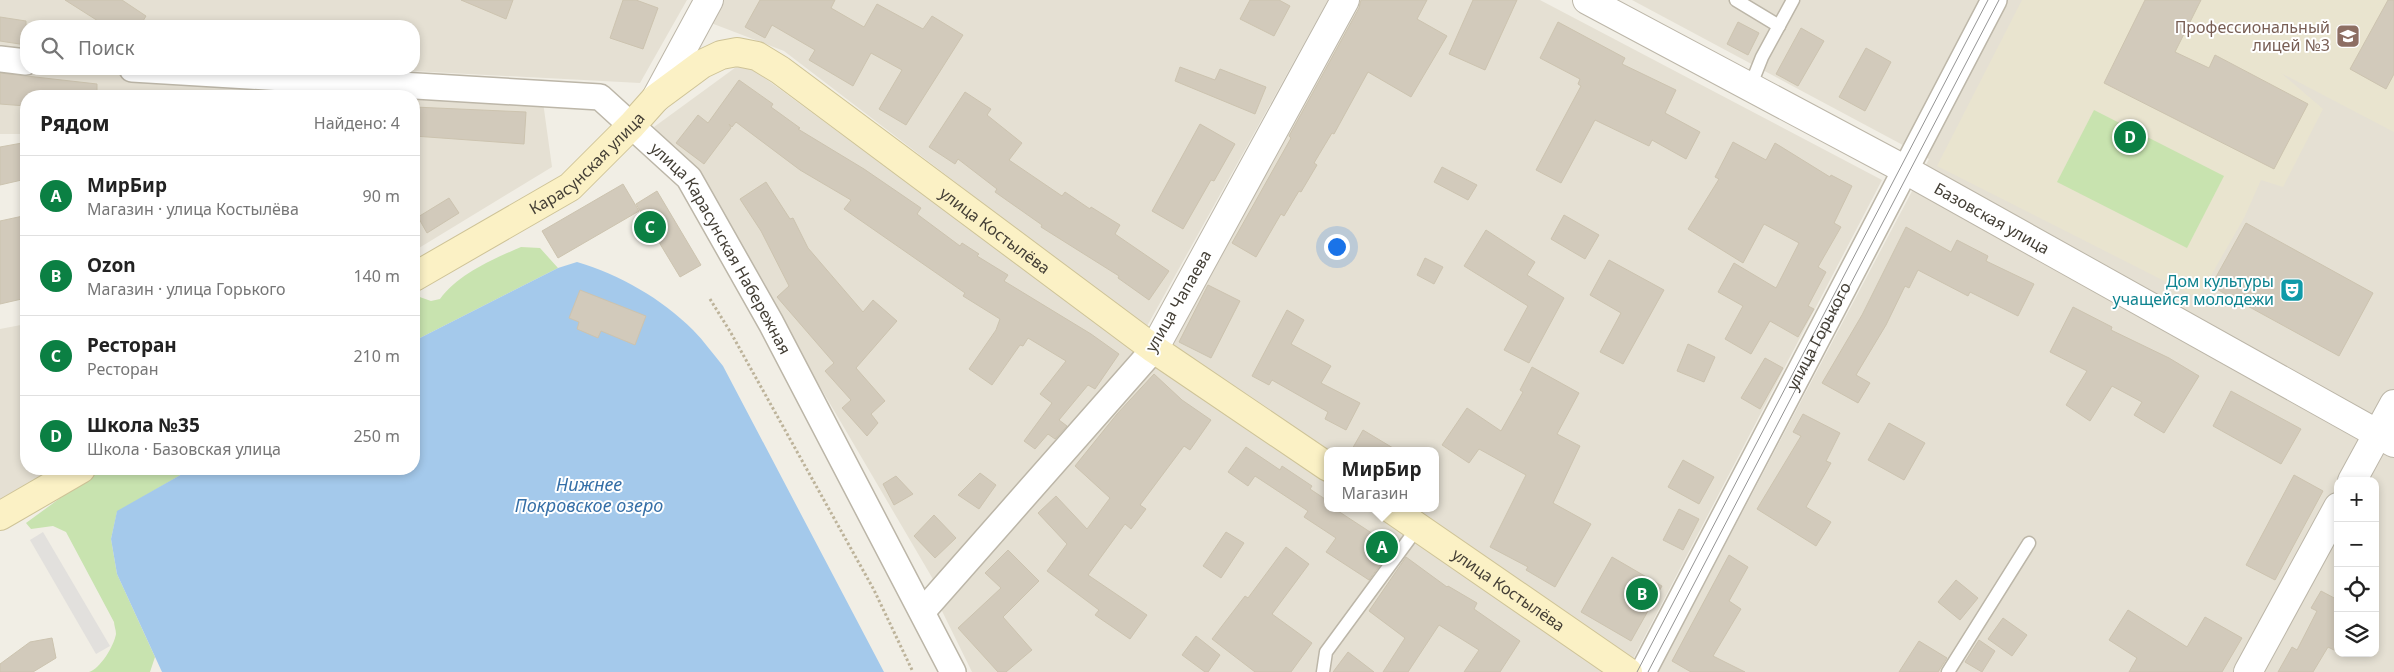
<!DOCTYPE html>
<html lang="ru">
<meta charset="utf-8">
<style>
:root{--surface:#fff;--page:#f6f6f6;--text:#222;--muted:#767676;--line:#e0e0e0;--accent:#0b8043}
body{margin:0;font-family:"Noto Sans",sans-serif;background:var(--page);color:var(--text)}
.controls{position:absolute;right:15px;bottom:15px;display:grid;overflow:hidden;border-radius:10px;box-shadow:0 2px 8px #0003}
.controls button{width:45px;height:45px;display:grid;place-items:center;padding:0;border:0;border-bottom:1px solid var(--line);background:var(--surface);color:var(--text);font:25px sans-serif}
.you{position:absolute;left:1336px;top:246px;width:18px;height:18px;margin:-12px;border:4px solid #fff;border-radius:50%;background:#1a73e8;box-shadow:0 0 0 8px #1a73e833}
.badge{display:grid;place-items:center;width:32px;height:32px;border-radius:50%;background:var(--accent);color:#fff;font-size:16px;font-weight:700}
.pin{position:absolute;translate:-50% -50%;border:2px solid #fff;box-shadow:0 1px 5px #0006}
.popup{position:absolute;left:1324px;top:447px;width:115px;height:65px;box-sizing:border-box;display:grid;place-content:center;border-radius:10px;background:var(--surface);filter:drop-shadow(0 1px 4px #0005);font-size:16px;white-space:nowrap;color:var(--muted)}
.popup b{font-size:19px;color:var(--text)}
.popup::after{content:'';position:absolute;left:50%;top:100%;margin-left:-10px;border:10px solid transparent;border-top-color:var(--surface)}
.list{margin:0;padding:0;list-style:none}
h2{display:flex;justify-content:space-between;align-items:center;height:65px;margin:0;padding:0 20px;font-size:21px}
h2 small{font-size:16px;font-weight:400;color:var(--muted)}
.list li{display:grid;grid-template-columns:32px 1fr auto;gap:15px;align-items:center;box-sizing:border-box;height:80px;padding:0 20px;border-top:1px solid var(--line)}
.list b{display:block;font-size:19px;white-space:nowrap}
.list p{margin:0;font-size:16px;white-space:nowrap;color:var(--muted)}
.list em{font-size:16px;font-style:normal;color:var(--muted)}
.icon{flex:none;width:28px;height:28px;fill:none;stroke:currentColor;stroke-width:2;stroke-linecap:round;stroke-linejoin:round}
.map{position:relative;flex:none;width:2394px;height:672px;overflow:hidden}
.search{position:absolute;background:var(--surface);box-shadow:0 2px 8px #0003;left:20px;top:20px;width:400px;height:55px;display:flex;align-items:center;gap:12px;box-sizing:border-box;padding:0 18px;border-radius:20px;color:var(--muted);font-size:19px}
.panel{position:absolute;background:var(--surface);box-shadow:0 2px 8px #0003;left:20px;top:90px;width:400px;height:385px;border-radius:20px}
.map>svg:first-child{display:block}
</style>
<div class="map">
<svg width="2394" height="672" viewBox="0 0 2394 672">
<rect width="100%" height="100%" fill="#f1eee5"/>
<g fill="#e5e0d3" fill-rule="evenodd">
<path d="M 0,0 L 687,0 L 640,83 L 375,69 L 414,69 L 414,26 L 26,26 L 26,50 L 0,46 Z"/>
<path d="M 723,0 L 1328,0 L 1146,328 L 784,51 L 711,23 Z"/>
<path d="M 1357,0 L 1540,0 L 1882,180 L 1633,659 L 1410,508 L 1436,508 L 1436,451 L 1328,451 L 1168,344 Z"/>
<path d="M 1632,0 L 2394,0 L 2394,672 L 1658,672 L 1929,159 ZM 2338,481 L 2375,481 L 2375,653 L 2338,653 Z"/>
<path d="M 743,62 L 1138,352 L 937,586 L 694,172 L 654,127 Z"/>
<path d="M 0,67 L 543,102 L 552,167 L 414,251 L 414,96 L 26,96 L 26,134 L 0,134 Z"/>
<path d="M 26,324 L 26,469 L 53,469 L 0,500 L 0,329 Z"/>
<path d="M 1155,364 L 1328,483 L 1328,508 L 1365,508 L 1603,672 L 972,672 L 941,609 Z"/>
</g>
<path fill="#e9e4cf" d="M 2022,0 L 2394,0 L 2394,132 L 2281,73 L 2323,109 L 2283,187 L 2261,180 L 2244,218 L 2198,298 L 1937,166 Z"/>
<g fill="#c8e3af">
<path d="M 2094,110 L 2224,176 L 2187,248 L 2057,182 Z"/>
<path d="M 521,247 L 540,248 L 558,268 L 414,341 L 414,295 L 431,301 L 440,299 C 458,274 493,259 521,247 Z"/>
<path d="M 100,469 L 191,469 L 117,512 L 111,539 L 117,574 L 155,657 L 150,672 L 89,672 C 100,669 114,646 116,634 C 116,630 114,625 114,622 L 66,532 L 53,526 L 31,529 L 26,523 Z"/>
</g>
<path fill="#e2e0dd" d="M 43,532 L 110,646 L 96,654 L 30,540 Z"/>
<path fill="#a4c9eb" d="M 577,262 C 620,275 661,298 693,330 C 704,341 713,354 723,366 L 884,672 L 162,672 L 117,574 L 111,539 L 117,511 L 191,469 L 414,469 L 414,341 L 558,268 Z"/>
<g fill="#d2cabb" stroke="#ccc3af">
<path d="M 65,0 L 122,0 L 146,16 L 140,26 L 106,26 Z"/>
<path d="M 461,0 L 513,0 L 506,19 Z"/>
<path d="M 623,0 L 636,0 L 658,8 L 643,49 L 610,38 Z"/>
<path d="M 760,0 L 835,0 L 831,8 L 864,27 L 877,4 L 923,29 L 932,16 L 963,35 L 906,125 L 879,109 L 902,70 L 871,53 L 853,86 L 809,60 L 815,50 L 772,25 L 765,38 L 745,27 Z"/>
<path d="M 1250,0 L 1279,0 L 1290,6 L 1274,36 L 1240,19 Z"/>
<path d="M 1361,0 L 1427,0 L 1417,19 L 1447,36 L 1411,97 L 1368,72 L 1334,134 L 1332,133 L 1314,163 L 1317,165 L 1301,192 L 1299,191 L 1284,216 L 1281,214 L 1256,257 L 1232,243 L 1291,138 L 1289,136 L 1359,8 Z"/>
<path d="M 1473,0 L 1517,0 L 1485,70 L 1449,54 Z"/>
<path d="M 2145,0 L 2201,0 L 2175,52 L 2209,68 L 2215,55 L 2308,104 L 2274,169 L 2104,83 Z"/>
<path d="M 2388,0 L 2394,0 L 2394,74 L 2386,89 L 2350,69 Z"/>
<path d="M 0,17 L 26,21 L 26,45 L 0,41 Z"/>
<path d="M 1558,22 L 1625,58 L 1622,64 L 1676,90 L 1665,113 L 1700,132 L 1686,159 L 1652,140 L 1649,146 L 1595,120 L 1561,183 L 1536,170 L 1581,86 L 1578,84 L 1580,79 L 1540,58 Z"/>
<path d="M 1738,22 L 1759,33 L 1748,55 L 1727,44 Z"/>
<path d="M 1801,28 L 1824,41 L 1798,86 L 1776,74 Z"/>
<path d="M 1866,48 L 1891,62 L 1865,111 L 1839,97 Z"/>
<path d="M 1180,67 L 1215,80 L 1220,69 L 1266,87 L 1255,114 L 1175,81 Z"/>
<path d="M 0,73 L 97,84 L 97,96 L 26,96 L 26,106 L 0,104 Z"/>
<path d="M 739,80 L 773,104 L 771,107 L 800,128 L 798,129 L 864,169 L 921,208 L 917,214 L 960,246 L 962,243 L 979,254 L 977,256 L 1008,275 L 1004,281 L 1091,334 L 1119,354 L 1095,389 L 1088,385 L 1059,420 L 1067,426 L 1055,439 L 1048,434 L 1035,449 L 1024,441 L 1052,403 L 1040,394 L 1066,361 L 1028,338 L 1023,346 L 1020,345 L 992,385 L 969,369 L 996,330 L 1000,319 L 963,296 L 965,293 L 844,209 L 851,200 L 800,170 L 736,122 L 732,127 L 729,124 L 731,128 L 704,164 L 676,143 L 698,115 L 708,123 Z"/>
<path d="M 965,92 L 991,109 L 987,115 L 1022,143 L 1009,160 L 1062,196 L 1065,192 L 1090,209 L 1091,207 L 1120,225 L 1115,234 L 1169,271 L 1149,300 L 1118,278 L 1119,276 L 1041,227 L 1042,225 L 995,192 L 997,189 L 958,159 L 955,164 L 929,147 Z"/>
<path d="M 414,107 L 526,112 L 524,144 L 414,136 Z"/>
<path d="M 1200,124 L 1235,144 L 1214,181 L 1211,180 L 1183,229 L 1152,211 Z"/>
<path d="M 1733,142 L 1766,160 L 1775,143 L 1830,177 L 1831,175 L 1852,186 L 1834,223 L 1841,227 L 1818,267 L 1826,272 L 1808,306 L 1814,309 L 1798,337 L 1770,321 L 1751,354 L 1725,339 L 1743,306 L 1718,292 L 1734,263 L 1776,288 L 1799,243 L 1764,224 L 1743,263 L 1688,229 L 1719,179 L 1715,177 Z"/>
<path d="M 22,143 L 26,165 L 26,179 L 0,185 L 0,147 Z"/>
<path d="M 1442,167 L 1477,185 L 1468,200 L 1434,182 Z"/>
<path d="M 766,182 L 790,219 L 793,218 L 808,248 L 863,312 L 873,300 L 897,321 L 856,368 L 885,401 L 871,414 L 878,423 L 867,436 L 842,408 L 851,400 L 825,371 L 834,363 L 777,297 L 789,286 L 761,231 L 740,199 Z"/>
<path d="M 623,184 L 639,211 L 558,258 L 542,231 Z"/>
<path d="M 657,191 L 701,265 L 680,277 L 636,204 Z"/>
<path d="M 449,198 L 459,213 L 427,233 L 418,217 Z"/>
<path d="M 1564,215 L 1599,235 L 1585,259 L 1551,239 Z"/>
<path d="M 23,216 L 26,232 L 26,298 L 0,304 L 0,221 Z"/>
<path d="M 2246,223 L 2373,293 L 2339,356 L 2211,286 Z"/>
<path d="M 1906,227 L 1951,252 L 1957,240 L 1988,256 L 1986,261 L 2034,284 L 2018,316 L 1970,292 L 1968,296 L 1918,270 L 1909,288 L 1905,286 L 1886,325 L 1856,375 L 1870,383 L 1858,403 L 1822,383 L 1862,315 Z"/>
<path d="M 1486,230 L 1535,262 L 1527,275 L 1564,298 L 1529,363 L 1504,350 L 1528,306 L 1464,266 Z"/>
<path d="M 1425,258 L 1443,267 L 1434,284 L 1417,275 Z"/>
<path d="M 1609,260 L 1664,290 L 1623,364 L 1600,352 L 1621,313 L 1590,295 Z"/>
<path d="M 1208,285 L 1240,301 L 1211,358 L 1179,342 Z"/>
<path d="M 580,290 L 646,316 L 635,345 L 601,331 L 598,338 L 577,329 L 579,322 L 569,318 Z"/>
<path d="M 2073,307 L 2112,327 L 2111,330 L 2169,358 L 2199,376 L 2164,433 L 2134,415 L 2142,402 L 2112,386 L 2090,421 L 2066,405 L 2087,371 L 2050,352 Z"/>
<path d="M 1287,310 L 1304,320 L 1291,344 L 1331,366 L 1321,383 L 1360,403 L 1346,430 L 1325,419 L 1328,412 L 1272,380 L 1269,385 L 1252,376 Z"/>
<path d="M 1688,344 L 1715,357 L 1704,382 L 1677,371 Z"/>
<path d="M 1765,358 L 1783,368 L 1760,409 L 1741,398 Z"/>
<path d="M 1532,367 L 1579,393 L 1557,434 L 1580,446 L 1553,503 L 1591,524 L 1555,587 L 1526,570 L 1528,567 L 1490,547 L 1526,475 L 1479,449 L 1469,463 L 1442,445 L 1467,408 L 1501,431 L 1523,392 L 1520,390 Z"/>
<path d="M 1154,374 L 1182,400 L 1211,420 L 1190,450 L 1184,446 L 1140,505 L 1146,509 L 1131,529 L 1125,524 L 1088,575 L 1147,615 L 1130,639 L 1095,615 L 1099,610 L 1047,571 L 1067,544 L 1038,513 L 1056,496 L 1087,529 L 1110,498 L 1075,466 L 1117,414 Z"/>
<path d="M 2231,391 L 2301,429 L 2281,464 L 2213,426 Z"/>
<path d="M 1803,414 L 1840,433 L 1826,461 L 1831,463 L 1806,507 L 1831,522 L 1816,546 L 1757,509 L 1801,436 L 1793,432 Z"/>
<path d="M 1889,423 L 1925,443 L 1904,480 L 1868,460 Z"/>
<path d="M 1363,430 L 1398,451 L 1351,451 Z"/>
<path d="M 1246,447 L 1280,470 L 1282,466 L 1312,486 L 1310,489 L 1328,501 L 1328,508 L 1340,508 L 1338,511 L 1393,547 L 1369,580 L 1326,552 L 1336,538 L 1304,517 L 1308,511 L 1255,476 L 1248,486 L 1228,472 Z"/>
<path d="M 1683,460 L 1714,477 L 1699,504 L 1668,487 Z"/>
<path d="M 980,473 L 996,485 L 979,509 L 958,495 Z"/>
<path d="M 2294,475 L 2323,491 L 2275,580 L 2246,565 Z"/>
<path d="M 896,476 L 913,494 L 894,505 L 883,484 Z"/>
<path d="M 1679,509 L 1699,519 L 1683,550 L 1663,540 Z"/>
<path d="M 934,515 L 956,538 L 935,558 L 914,536 Z"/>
<path d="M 1226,532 L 1244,543 L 1221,578 L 1203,566 Z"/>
<path d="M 1286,547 L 1309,564 L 1272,614 L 1312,643 L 1291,672 L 1255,672 L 1212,639 L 1245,596 L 1248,598 Z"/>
<path d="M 1008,550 L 1039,581 L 1003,617 L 1032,650 L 1006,672 L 998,672 L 958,628 L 1001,588 L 985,573 Z"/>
<path d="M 1729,555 L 1748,567 L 1729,601 L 1741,609 L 1713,656 L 1745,672 L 1691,672 L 1672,661 Z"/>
<path d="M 1406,557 L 1447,587 L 1448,586 L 1477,603 L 1474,609 L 1520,641 L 1500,672 L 1464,672 L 1479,650 L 1439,625 L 1408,672 L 1383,672 L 1405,638 L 1369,611 Z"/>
<path d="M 1612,557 L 1662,586 L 1631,641 L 1581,612 Z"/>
<path d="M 1956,580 L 1978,598 L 1960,620 L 1938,602 Z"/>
<path d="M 2321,591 L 2338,600 L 2338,652 L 2328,647 L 2313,672 L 2278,672 L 2292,647 L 2297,650 L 2317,611 L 2311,608 Z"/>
<path d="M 2128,610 L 2187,647 L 2205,617 L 2242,638 L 2222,672 L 2129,672 L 2137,658 L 2109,640 Z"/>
<path d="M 2003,618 L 2027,635 L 2012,656 L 1988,639 Z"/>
<path d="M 1196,636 L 1220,655 L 1208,672 L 1205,672 L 1182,655 Z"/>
<path d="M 52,638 L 56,658 L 33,672 L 0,672 L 0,664 L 30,642 Z"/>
<path d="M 1979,640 L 1995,651 L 1982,672 L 1965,662 Z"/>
<path d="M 1919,641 L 1947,658 L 1938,672 L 1899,672 Z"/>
<path d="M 1348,652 L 1374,672 L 1333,672 Z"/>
</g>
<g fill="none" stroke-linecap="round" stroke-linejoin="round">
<g stroke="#bcb6a8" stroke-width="15">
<g id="service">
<path d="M 1736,0 L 1779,26"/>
<path d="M 1750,87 L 1762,57 L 1793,0"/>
<path d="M 1323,672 L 1326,652 L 1418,527"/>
<path d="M 1948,672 L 2029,543"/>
</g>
</g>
<g stroke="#bcb6a8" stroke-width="28">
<g id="minor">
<path d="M 0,59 L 26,62"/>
<path id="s1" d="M 132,69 L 600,97 L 689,178 L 771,323 L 953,672"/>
<path d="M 923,611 L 1154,349"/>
<path id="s2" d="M 1643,672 L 1994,0"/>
</g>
</g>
<g stroke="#bcb6a8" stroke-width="30">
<g id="tertiary">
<path id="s3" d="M 1587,0 L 1902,168 L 2394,443"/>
<path d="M 656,98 L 709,0"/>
<path d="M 1154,349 L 1345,0"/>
<path d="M 2352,481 L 2394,404"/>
<path d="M 2248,672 L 2338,507"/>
</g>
</g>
<g stroke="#cec397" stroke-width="30">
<g id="secondary">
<path id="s4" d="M 414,277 L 570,187 L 632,125 L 656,98 L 702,64 L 721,55 L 737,52 L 757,56 L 780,70 L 1154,349 L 1328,467"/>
<path id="s5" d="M 1390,508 L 1628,672"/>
<path d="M 0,516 L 81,469"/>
</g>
</g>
<path stroke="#bdb39a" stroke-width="3" stroke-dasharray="2.5 2.5" stroke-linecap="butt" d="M 710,299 L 731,333 L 874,590 L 913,672"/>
<use href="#service" stroke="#fff" stroke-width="12"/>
<use href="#minor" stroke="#fff" stroke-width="25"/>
<use href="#tertiary" stroke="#fff" stroke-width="28"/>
<use href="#secondary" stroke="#fbf1c5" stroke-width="28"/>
<g stroke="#949494" stroke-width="1">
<path d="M 1637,672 L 1988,0"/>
<path d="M 1648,672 L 1999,0"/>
</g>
</g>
<defs>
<g id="university-square" transform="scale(1.25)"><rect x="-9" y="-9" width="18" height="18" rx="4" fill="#8d6e63" stroke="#fff"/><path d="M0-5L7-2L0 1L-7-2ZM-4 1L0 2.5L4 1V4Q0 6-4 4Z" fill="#fff"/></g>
<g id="theatre-square" transform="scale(1.25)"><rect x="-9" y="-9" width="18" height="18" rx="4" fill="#0f9aa8" stroke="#fff"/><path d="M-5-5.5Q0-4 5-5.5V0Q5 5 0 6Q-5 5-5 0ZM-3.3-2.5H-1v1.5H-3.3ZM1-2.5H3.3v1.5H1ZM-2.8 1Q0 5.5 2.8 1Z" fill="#fff"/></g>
</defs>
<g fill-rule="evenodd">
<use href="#university-square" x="2348" y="36"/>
<use href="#theatre-square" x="2292" y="290"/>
</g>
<g text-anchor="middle" stroke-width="4" stroke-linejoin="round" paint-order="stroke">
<g font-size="16" fill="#785e54" stroke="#fff" text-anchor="end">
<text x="2330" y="33">Профессиональный<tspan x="2330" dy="18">лицей №3</tspan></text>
</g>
<g font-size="16" fill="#433e35" stroke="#fff">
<text dy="6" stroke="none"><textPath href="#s4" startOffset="208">Карасунская улица</textPath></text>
<text dy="6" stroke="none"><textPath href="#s3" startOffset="460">Базовская улица</textPath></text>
<text dy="6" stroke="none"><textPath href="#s4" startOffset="714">улица Костылёва</textPath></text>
<text dy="6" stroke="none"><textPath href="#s1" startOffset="665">улица Карасунская Набережная</textPath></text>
<text transform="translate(1178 301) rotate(-60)" y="6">улица Чапаева</text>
<text dy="6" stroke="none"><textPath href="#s2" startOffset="379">улица Горького</textPath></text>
<text dy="6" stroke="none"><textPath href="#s5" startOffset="144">улица Костылёва</textPath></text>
</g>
<g font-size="16" fill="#0d838f" stroke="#fff" text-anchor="end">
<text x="2274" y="287">Дом культуры<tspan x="2274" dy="18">учащейся молодежи</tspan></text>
</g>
<g font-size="18" font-style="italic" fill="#356fa7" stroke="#fff">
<text x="589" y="491">Нижнее<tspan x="589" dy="21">Покровское озеро</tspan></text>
</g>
</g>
</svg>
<div class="controls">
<button>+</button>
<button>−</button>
<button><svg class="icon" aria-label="locate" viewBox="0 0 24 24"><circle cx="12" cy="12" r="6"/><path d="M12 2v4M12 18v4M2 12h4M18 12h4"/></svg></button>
<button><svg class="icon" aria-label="layers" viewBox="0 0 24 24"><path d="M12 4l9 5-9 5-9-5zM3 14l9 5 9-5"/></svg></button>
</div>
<div class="you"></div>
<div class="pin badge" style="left:1382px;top:547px">A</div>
<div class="popup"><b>МирБир</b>Магазин</div>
<div class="pin badge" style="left:1642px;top:594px">B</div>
<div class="pin badge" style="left:650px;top:227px">C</div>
<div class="pin badge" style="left:2130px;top:137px">D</div>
<div class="search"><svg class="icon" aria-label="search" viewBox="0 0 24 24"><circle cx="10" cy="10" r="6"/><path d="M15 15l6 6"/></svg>Поиск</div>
<section class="panel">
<h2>Рядом<small>Найдено: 4</small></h2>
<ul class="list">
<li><span class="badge">A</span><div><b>МирБир</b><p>Магазин · улица Костылёва</p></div><em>90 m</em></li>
<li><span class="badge">B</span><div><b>Ozon</b><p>Магазин · улица Горького</p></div><em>140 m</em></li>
<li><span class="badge">C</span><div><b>Ресторан</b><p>Ресторан</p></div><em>210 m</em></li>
<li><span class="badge">D</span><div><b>Школа №35</b><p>Школа · Базовская улица</p></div><em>250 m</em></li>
</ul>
</section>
</div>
